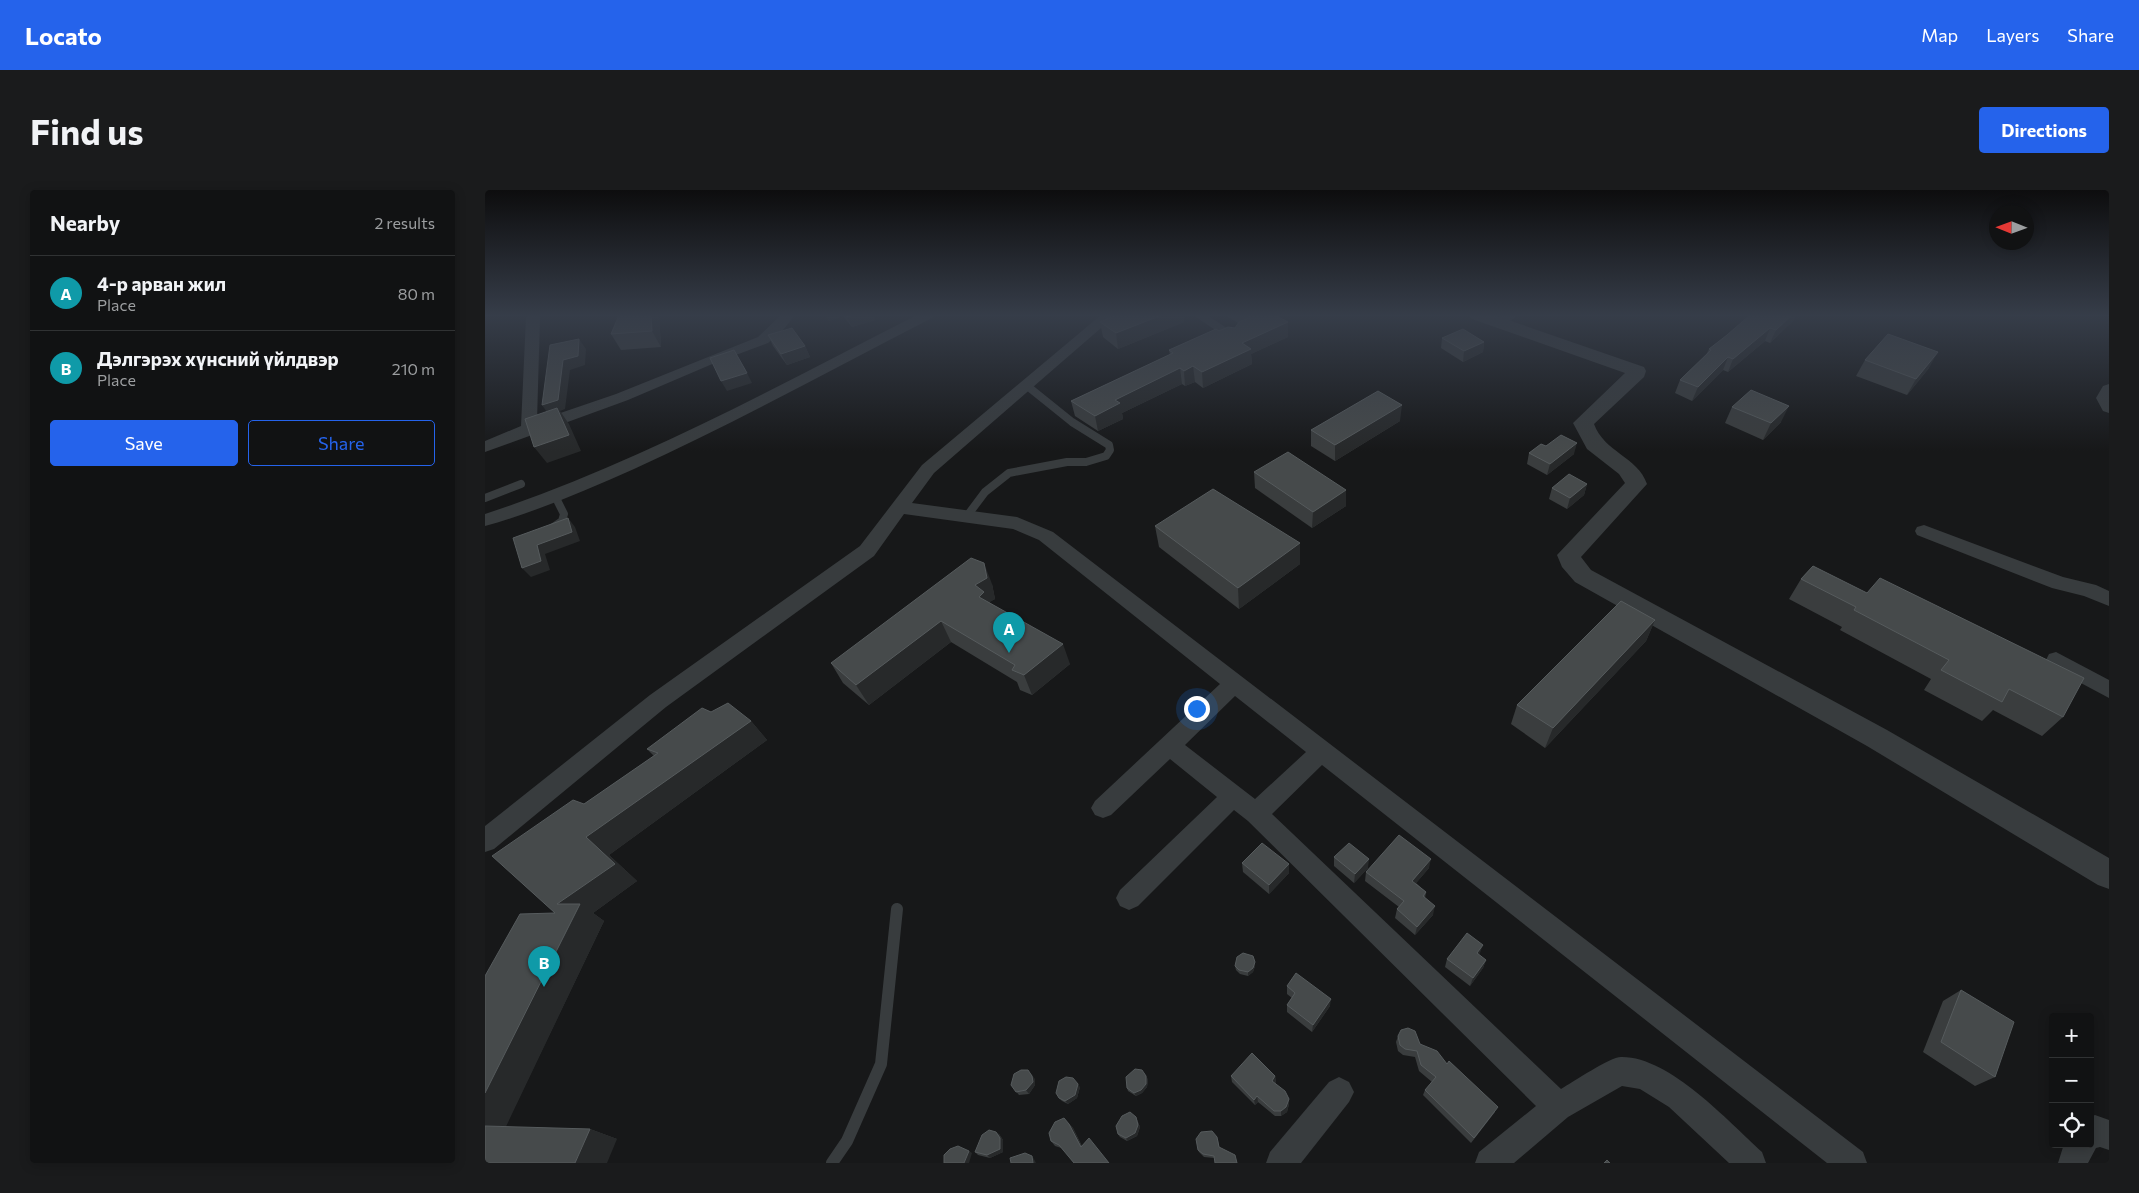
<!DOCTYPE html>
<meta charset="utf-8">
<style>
:root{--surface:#111213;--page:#1a1b1c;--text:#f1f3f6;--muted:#9c9ea0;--line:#303233;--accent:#2563eb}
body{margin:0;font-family:Commissioner,sans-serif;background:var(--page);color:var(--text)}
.controls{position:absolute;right:15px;bottom:15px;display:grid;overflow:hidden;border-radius:5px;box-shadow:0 2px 12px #0003}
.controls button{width:45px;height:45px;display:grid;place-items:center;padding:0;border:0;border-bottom:1px solid var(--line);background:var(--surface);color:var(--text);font:25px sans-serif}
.compass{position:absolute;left:1504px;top:15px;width:45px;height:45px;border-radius:50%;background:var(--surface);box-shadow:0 2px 12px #0003;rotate:271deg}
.you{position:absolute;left:711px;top:518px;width:18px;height:18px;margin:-12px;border:4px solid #fff;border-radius:50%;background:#1a73e8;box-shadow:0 0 0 8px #1a73e833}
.badge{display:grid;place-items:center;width:32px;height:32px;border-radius:50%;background:var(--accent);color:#fff;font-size:16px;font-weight:700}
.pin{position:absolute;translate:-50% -41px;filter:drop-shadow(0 1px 2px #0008)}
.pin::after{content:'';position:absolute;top:26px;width:18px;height:15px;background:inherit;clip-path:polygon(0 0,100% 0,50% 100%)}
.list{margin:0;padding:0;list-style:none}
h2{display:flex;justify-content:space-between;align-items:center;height:65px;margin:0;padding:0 20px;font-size:21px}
h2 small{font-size:16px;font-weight:400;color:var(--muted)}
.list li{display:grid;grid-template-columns:32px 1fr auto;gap:15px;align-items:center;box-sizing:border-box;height:75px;padding:0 20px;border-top:1px solid var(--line)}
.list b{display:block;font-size:19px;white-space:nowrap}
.list p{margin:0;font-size:16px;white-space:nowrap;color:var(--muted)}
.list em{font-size:16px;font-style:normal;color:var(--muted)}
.actions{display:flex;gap:10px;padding:15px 20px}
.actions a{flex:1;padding:11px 0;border:1px solid var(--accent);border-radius:5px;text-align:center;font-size:18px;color:var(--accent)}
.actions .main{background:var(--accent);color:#fff}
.icon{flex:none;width:28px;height:28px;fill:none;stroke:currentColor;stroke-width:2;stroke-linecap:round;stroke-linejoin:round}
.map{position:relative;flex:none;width:1624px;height:973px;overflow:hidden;border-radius:5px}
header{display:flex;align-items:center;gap:30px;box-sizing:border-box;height:70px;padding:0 25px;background:var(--accent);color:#fff}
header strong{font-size:24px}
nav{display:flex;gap:28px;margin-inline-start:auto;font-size:18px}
.intro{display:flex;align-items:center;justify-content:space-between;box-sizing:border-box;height:120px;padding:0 30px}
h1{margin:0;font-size:35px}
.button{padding:12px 22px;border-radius:5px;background:var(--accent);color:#fff;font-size:18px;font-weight:700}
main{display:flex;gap:30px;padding:0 30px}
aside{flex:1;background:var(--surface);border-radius:5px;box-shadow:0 2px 12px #0003}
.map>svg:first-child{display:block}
</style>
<header>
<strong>Locato</strong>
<nav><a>Map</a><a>Layers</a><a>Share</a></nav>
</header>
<div class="intro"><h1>Find us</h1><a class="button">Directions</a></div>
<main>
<aside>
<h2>Nearby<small>2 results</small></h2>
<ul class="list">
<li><span class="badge" style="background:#0f9aa8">A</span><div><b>4-р арван жил</b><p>Place</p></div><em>80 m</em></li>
<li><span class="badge" style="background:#0f9aa8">B</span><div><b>Дэлгэрэх хүнсний үйлдвэр</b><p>Place</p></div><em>210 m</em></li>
</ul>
<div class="actions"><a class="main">Save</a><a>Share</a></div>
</aside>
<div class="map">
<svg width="1624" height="973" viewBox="0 0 1624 973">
<rect width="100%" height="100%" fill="#171819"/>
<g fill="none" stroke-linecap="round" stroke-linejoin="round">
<g stroke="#383c3e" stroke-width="8">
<path d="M 715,125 L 748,147"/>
<path d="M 0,308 L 36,294"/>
<path d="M 482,326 L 500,302 L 524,283 L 582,272 L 601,272 L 621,266 L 625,260 L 624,255 L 587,232 L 541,195"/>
<path d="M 67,338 L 77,331 L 79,324 L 70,306"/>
</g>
<path stroke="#383c3e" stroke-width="12" d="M 347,973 L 362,951 L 396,874 L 412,719"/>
<g fill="#383c3e" fill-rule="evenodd">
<path d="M 43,125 L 53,125 L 55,127 L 52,231 L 131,204 L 273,147 L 296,125 L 310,125 L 298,140 L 283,153 L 232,172 L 143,210 L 0,262 L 0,251 L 36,236 L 41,127 Z"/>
<path d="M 432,125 L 449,125 L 447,128 C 348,179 250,233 149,279 C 101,300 51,322 0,336 L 0,324 C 151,274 291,197 432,125 Z"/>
<path d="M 616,125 L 631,125 L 449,283 L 427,313 L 532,327 L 568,342 L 1378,962 L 1382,973 L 1342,973 L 837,575 L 787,624 L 1076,899 C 1088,892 1125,867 1136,867 C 1184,866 1243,931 1277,962 L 1281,973 L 1244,973 L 1184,917 L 1155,899 L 1137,896 L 1083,927 L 1029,973 L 990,973 L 994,962 L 1051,916 L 763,631 L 749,620 L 653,716 L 644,720 L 635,716 L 631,708 L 635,700 L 732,607 L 685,569 L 626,625 L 618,628 L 610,625 L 606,618 L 610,611 L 735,494 L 554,350 L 528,339 L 419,324 L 389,366 L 181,517 L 9,659 L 0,662 L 0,636 L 165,505 L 375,356 L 437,275 ZM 750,506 L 821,562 L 770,609 L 700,555 Z"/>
<path d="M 1017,125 L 1033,125 L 1020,135 L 1010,135 L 1008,132 Z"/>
<path d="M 1624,194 L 1624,223 L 1618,221 L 1611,208 L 1618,196 Z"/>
<path d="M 1439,335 L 1578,387 L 1611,395 L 1624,401 L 1624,416 L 1599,406 L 1567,398 L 1432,345 L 1430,341 L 1432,337 Z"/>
<path d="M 1571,462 L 1624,490 L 1624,508 L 1564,476 L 1561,470 L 1564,464 Z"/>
<path d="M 854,887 L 864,892 L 869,902 L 864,912 L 816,973 L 781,973 L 785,962 L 844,892 Z"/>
<path d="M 1610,925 L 1624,930 L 1624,960 L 1615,957 L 1611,958 L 1603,973 L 1573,973 L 1579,954 L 1605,954 L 1605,927 Z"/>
</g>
<path fill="#383c3e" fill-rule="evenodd" d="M 984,125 L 1009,125 L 1159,177 L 1161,181 L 1159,187 L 1109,234 C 1119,262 1153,267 1162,294 L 1096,367 L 1106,380 L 1402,540 L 1624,668 L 1624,699 L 1613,695 L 1382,556 L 1090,392 L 1077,377 L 1072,365 L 1140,293 L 1134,284 L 1102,259 L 1088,233 L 1140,183 L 987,129 Z"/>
</g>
<g fill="#3a3d3e">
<path d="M 134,125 L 174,125 L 176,157 L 136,160 L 126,144 Z"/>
<path d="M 341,125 L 388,125 L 390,130 L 367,137 L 358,126 L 344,131 Z"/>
<path d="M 740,125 L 790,125 L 803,132 L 803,147 L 766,164 L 767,174 L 718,198 L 710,192 L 700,196 L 697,194 L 637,223 L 638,229 L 613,241 L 590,226 L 586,211 L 685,165 L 684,160 L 750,138 L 753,133 Z"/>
<path d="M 1265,125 L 1311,125 L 1308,131 L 1285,153 L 1280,151 L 1243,182 L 1238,180 L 1207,211 L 1190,203 L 1195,190 L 1221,165 L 1224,159 L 1242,145 Z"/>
<path d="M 615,132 L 699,132 L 633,159 L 618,147 Z"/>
<path d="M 283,145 L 320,156 L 325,167 L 302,175 L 288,156 Z"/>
<path d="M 957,148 L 999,152 L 998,162 L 978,172 L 956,158 Z"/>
<path d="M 1380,170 L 1444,178 L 1422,205 L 1371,186 Z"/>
<path d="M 1247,217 L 1296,232 L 1278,250 L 1240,233 Z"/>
<path d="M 915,231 L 850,271 L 826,256 L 826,240 Z"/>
<path d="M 1061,256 L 1089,264 L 1062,285 L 1042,274 L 1044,263 Z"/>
<path d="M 769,282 L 861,300 L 861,316 L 827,338 L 770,298 Z"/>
<path d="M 1102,294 L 1099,305 L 1082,319 L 1064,309 L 1067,298 Z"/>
<path d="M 670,336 L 815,353 L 815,374 L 754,419 L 674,357 Z"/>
<path d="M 1328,376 L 1578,527 L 1557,546 L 1508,520 L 1497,531 L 1439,500 L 1446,489 L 1355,440 L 1357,437 L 1304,409 L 1316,389 Z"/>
<path d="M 507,394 L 510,409 L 504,412 L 585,474 L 547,505 L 535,500 L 532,492 L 466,452 L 384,515 L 358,493 L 346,473 Z"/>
<path d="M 1170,430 L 1161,451 L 1060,558 L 1026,534 L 1032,515 Z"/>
<path d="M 226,522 L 266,531 L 282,550 L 124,665 L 152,691 L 108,723 L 119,731 L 20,937 L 105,939 L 132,949 L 0,973 L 99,614 L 169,566 L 162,559 Z"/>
<path d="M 849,667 L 883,678 L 869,693 L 849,676 Z"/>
<path d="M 757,673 L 804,683 L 784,704 L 758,682 Z"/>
<path d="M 944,678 L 931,693 L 941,702 L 940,708 L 948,725 L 930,745 L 910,728 L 912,719 L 914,717 L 880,691 L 881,682 Z"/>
<path d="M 995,763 L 993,764 L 1001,770 L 998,778 L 985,796 L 960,777 L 962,769 Z"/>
<path d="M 750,776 L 770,776 L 768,782 L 763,786 L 755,784 L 751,780 Z"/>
<path d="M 802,796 L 845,816 L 827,842 L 802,822 L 802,815 L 807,808 L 802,804 Z"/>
<path d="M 1476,800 L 1510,887 L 1490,896 L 1438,862 L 1458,811 Z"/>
<path d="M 913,846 L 935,854 L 962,874 L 1010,922 L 986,953 L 938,905 L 940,900 L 947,892 L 934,881 L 930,867 L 918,865 L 913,861 L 911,852 Z"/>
<path d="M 746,886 L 790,886 L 791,892 L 790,893 L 804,909 L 804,914 L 802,922 L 796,926 L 790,926 L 773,912 L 770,915 L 747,892 Z"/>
<path d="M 550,889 L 550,895 L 544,904 L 534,905 L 526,895 Z"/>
<path d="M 663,889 L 662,897 L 657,903 L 651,906 L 643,901 L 642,898 Z"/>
<path d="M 595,897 L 592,908 L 583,914 L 577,911 L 574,908 Z"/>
<path d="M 651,927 L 655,937 L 652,946 L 642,951 L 635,947 L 633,944 Z"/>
<path d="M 584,934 L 588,938 L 597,956 L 624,973 L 570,956 L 566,951 Z"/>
<path d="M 514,944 L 518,950 L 518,962 L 505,968 L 493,965 L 490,962 Z"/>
<path d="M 733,950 L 734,957 L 729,968 L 719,967 L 714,962 L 713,960 Z"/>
</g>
<g fill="#27292a">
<path d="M 166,125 L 174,125 L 176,157 L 167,141 Z"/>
<path d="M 341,125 L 357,125 L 358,126 L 344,131 Z"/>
<path d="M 370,125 L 388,125 L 390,130 L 367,137 L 362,127 Z"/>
<path d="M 677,125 L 699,125 L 699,132 L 633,159 L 631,143 Z"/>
<path d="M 1307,125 L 1311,125 L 1308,131 L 1285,153 L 1291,140 Z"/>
<path d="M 803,132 L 803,147 L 766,164 L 767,174 L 718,198 L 717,182 L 757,153 Z"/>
<path d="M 1285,138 L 1280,151 L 1243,182 L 1248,169 Z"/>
<path d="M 94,149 L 101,159 L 100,175 L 85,180 L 80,219 L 75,221 L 84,234 L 96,261 L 62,273 L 49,257 L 64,225 L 57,215 L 78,170 Z"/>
<path d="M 999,152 L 998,162 L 978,172 L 979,161 Z"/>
<path d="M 320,156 L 325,167 L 302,175 L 296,164 Z"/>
<path d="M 1453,162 L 1444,178 L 1422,205 L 1431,189 Z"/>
<path d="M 1243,167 L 1238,180 L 1207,211 L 1213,197 Z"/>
<path d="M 708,176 L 710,192 L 700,196 L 699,181 Z"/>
<path d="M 695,178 L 697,194 L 637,223 L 638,229 L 613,241 L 610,226 L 630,210 Z"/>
<path d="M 262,183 L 267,193 L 242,201 L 236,191 Z"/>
<path d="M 917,215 L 915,231 L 850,271 L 850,255 Z"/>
<path d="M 1304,216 L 1296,232 L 1278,250 L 1286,233 Z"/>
<path d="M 1092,253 L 1089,264 L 1062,285 L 1065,274 Z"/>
<path d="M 1102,294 L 1099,305 L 1082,319 L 1085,308 Z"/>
<path d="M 861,300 L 861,316 L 827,338 L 828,322 Z"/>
<path d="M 83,328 L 90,337 L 95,351 L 60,364 L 65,380 L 46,387 L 37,378 L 52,355 Z"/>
<path d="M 815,353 L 815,374 L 754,419 L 753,398 Z"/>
<path d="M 499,373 L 507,394 L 510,409 L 503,413 L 502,428 L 490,395 Z"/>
<path d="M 1170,430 L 1161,451 L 1060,558 L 1068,538 Z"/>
<path d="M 456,431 L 466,452 L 384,515 L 371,495 Z"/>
<path d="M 578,454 L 585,474 L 547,505 L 539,485 Z"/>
<path d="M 266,531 L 282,550 L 124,665 L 152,691 L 108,723 L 119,731 L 16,947 L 0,942 L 0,903 L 72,714 L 101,647 Z"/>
<path d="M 884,669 L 883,678 L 869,693 L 870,684 Z"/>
<path d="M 946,669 L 944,678 L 926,699 L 927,691 Z"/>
<path d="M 804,674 L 804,683 L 784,704 L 784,695 Z"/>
<path d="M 950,716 L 948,725 L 930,745 L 932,737 Z"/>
<path d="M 998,755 L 995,763 L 988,771 L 992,763 Z"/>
<path d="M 1001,770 L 998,778 L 985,796 L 988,788 Z"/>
<path d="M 770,772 L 770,776 L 768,782 L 763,786 L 763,782 Z"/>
<path d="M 846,809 L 845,816 L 827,842 L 828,835 Z"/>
<path d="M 543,880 L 550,889 L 550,895 L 544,904 L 541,900 Z"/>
<path d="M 661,886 L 663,889 L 662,897 L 657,903 L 651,906 L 649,903 Z"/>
<path d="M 790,886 L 791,892 L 787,896 L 787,891 Z"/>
<path d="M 593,894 L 595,897 L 592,908 L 583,914 L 580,911 Z"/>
<path d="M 772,906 L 773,912 L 770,915 L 769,910 Z"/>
<path d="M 804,909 L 804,914 L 802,922 L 796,926 L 796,921 Z"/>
<path d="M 651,927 L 655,937 L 652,946 L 642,951 L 641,948 Z"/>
<path d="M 584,934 L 588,938 L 599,961 L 596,957 Z"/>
<path d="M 105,939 L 132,949 L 122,973 L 90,973 Z"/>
<path d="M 511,942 L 514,944 L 518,950 L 518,962 L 505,968 L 502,965 Z"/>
<path d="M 484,961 L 487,963 L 484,973 L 479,973 Z"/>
<path d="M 547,966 L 549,969 L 551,973 L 548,973 Z"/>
</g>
<g fill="#464a4b" stroke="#565b5d">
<path d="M 134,125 L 166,125 L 167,141 L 126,144 Z"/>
<path d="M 360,125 L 370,125 L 362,127 Z"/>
<path d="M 631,125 L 677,125 L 631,143 L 615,132 Z"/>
<path d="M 762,125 L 790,125 L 803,132 L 757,153 L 766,159 L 717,182 L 708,176 L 699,181 L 695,178 L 630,210 L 635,213 L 610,226 L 586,211 L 688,163 L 684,160 L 731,139 L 734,141 L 743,137 L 750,138 L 754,132 L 766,127 Z"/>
<path d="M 1265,125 L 1307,125 L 1291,140 L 1285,138 L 1248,169 L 1243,167 L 1213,197 L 1195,190 L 1226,160 L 1224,159 L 1242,145 Z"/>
<path d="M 307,138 L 320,156 L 296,164 L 283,145 Z"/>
<path d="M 978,139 L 999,152 L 979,161 L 957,148 Z"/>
<path d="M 1403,144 L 1453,162 L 1431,189 L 1380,170 Z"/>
<path d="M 94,149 L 93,166 L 78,170 L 73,210 L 57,215 L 65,155 Z"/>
<path d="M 249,160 L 262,183 L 236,191 L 225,168 Z"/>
<path d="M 1266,200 L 1304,216 L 1286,233 L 1247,217 Z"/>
<path d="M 893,201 L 917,215 L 850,255 L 826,240 Z"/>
<path d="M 72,218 L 84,245 L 49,257 L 40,229 Z"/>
<path d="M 1076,245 L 1092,253 L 1065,274 L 1044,263 L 1056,254 L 1061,256 Z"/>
<path d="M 803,262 L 861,300 L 828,322 L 769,282 Z"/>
<path d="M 1084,284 L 1102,294 L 1085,308 L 1067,298 Z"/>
<path d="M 728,299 L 815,353 L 753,398 L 670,336 Z"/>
<path d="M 83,328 L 87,342 L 52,355 L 56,371 L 37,378 L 28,348 Z"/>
<path d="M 486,368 L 499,373 L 502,388 L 490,395 L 499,402 L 494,407 L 578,454 L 539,485 L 527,480 L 530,475 L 456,431 L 371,495 L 346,473 Z"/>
<path d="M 1328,376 L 1382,403 L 1395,388 L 1599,488 L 1578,527 L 1524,499 L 1517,512 L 1456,480 L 1464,470 L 1369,420 L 1371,417 L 1316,389 Z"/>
<path d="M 1136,411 L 1170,430 L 1068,538 L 1032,515 Z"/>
<path d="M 243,513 L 266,531 L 101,647 L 130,674 L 72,714 L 95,714 L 0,903 L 0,786 L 35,724 L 70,723 L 7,666 L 88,610 L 99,614 L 173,563 L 162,559 L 217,518 L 226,522 Z"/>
<path d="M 914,645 L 946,669 L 927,691 L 941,702 L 938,706 L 950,716 L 932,737 L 912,719 L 919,711 L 881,682 Z"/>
<path d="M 777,653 L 804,674 L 784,695 L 757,673 Z"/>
<path d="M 864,653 L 884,669 L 870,684 L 849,667 Z"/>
<path d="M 982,743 L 998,755 L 992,763 L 1001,770 L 988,788 L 962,769 Z"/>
<path d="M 758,763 L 768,766 L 770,772 L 768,778 L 763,782 L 754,780 L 750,776 L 752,767 Z"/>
<path d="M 811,783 L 846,809 L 828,835 L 802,815 L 810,803 L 802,796 Z"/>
<path d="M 1476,800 L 1529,832 L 1510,887 L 1456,852 Z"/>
<path d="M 923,838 L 930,841 L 935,854 L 952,861 L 962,874 L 964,871 L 1013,917 L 989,948 L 940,900 L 951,887 L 936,875 L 932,861 L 920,859 L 915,855 L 913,846 L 916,840 Z"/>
<path d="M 767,863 L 790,886 L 787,891 L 800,901 L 804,909 L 801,917 L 796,921 L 789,921 L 772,906 L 769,910 L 746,886 Z"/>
<path d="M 650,879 L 657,880 L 661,886 L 661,894 L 656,900 L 649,903 L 642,898 L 641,887 Z"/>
<path d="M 536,880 L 543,880 L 547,886 L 548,892 L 541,900 L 531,902 L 526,895 L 529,884 Z"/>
<path d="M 581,887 L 588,888 L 593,894 L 590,905 L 580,911 L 574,908 L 571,903 L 574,891 Z"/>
<path d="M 645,922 L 651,927 L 653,935 L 650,943 L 641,948 L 633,944 L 631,936 L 637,926 Z"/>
<path d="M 579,928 L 584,934 L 596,957 L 604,948 L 624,973 L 589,973 L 574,955 L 566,951 L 564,943 L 570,932 Z"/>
<path d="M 0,936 L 105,939 L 90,973 L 0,973 Z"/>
<path d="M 504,940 L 511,942 L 515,948 L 515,959 L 502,965 L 490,962 L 497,945 Z"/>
<path d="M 727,941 L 732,947 L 734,957 L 750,965 L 752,973 L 730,973 L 729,966 L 718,964 L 713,960 L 711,949 L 716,942 Z"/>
<path d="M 473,956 L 484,961 L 479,973 L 459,973 L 459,965 L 465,959 Z"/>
<path d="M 540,963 L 547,966 L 548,973 L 526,973 L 525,968 Z"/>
<path d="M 1122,970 L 1125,973 L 1119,973 Z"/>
</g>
<linearGradient id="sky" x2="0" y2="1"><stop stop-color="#0d0d0e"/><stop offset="0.48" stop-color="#363d49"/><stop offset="1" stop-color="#363d49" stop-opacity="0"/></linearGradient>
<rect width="1624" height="261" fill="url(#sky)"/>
</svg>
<div class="controls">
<button>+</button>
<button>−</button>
<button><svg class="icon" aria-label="locate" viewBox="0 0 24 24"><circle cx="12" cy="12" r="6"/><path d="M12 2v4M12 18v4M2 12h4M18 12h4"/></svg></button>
</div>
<svg class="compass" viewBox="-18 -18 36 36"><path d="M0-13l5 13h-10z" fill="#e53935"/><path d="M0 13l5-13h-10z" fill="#9c9ea0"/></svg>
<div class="you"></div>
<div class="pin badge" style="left:524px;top:463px;background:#0f9aa8">A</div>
<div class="pin badge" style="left:59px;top:797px;background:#0f9aa8">B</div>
</div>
</main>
